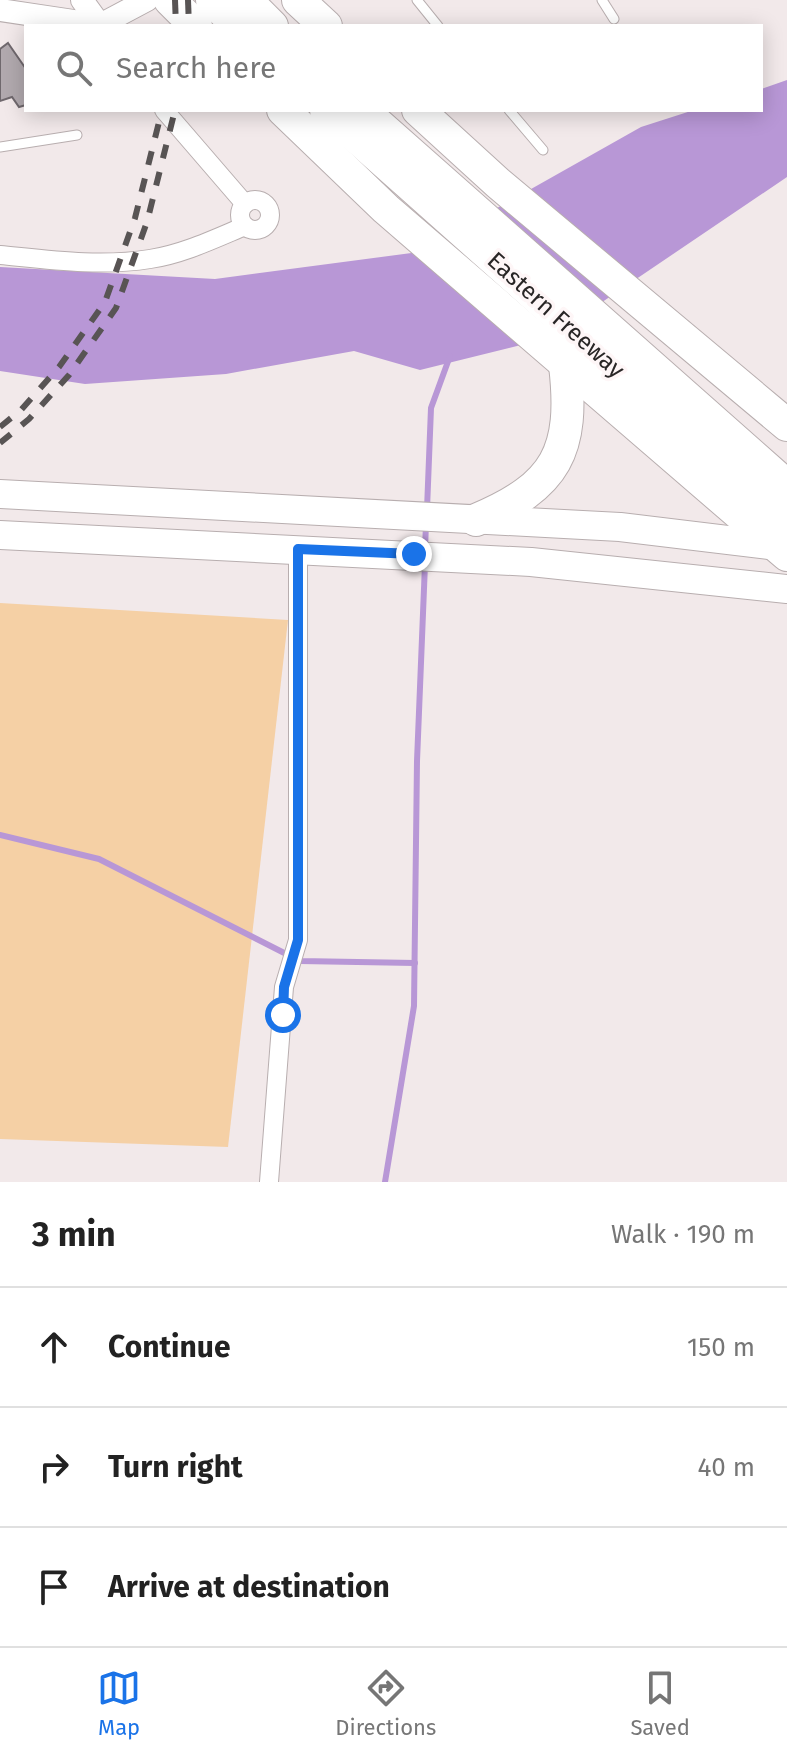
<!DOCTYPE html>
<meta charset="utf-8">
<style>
:root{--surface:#fff;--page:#f2f2f2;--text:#222;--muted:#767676;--line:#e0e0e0;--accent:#1a73e8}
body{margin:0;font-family:"Fira Sans",sans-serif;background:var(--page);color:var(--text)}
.stop{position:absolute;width:24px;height:24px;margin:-18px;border:6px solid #1a73e8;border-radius:50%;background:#fff}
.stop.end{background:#1a73e8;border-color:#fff;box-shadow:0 2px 8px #0008}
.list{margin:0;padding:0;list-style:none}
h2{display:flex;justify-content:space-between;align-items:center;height:104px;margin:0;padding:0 32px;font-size:34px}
h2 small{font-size:26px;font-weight:400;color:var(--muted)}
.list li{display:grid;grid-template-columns:52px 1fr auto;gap:24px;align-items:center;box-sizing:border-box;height:120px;padding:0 32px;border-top:2px solid var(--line)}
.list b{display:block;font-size:30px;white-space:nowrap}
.list em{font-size:26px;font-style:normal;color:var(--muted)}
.icon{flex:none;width:44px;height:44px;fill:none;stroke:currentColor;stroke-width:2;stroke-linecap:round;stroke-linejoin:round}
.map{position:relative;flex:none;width:787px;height:1182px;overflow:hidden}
.search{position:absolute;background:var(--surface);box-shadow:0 4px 20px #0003;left:24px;right:24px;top:24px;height:88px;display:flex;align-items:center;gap:20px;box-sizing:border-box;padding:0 28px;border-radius:0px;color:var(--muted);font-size:30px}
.sheet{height:464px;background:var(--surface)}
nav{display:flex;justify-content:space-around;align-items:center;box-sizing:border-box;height:112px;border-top:2px solid var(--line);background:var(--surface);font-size:22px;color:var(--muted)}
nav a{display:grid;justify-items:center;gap:4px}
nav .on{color:var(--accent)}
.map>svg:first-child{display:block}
</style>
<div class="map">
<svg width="787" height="1182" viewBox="0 0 787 1182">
<rect width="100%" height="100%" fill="#f2e9ea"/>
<path fill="#f5d0a5" d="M 0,603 L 288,620 L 228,1147 L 0,1139 Z"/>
<path fill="#b897d6" d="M 787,80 L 787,177 L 549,338 L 420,370 L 354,351 L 226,374 L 85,384 L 0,371 L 0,267 L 215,279 L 419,252 L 641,127 L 694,110 L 761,110 L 761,89 Z"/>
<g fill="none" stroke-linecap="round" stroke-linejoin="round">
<g stroke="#b897d6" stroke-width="6">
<path d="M 427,509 L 431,408 L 450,356"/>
<path d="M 425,549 L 426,524"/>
<path d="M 0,835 L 99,859 L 300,961 L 415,963"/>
<path d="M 385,1182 L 414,1006 L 417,761 L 425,564"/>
</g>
</g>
<path fill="#b1a9ae" stroke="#6f686d" stroke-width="2" d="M 8,43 L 26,69 L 26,105 L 19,107 L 12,97 L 0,101 L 0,49 Z"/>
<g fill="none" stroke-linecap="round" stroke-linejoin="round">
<g stroke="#b8aeaf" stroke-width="11">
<g id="service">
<path d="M 417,0 L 438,26"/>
<path d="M 602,0 L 614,19"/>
<path d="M 509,110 L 543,150"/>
<path d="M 0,147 L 77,135"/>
</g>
</g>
<g stroke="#b8aeaf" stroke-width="20">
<g id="minor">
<path d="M 164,110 L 245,204"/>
<circle cx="255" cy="215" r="15"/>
<path d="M 0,255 C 50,260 100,267 150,259 C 183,254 214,239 245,226"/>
<path d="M 269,1182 L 284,987 L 298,940 L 298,549"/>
</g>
</g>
<g stroke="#b8aeaf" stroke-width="24">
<g id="tertiary">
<path d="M 82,0 L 100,25"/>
<path d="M 0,10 L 100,25 L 147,0"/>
</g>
</g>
<g stroke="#b8aeaf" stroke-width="30">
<g id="primary">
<path d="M 0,494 L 620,527 L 785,547"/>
<path d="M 0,535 L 531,562 L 787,589"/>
</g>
</g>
<g stroke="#b8aeaf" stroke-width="34">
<g id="motorway">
<path d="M 170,0 L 196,26"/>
<path d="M 212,0 L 238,26"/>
<path d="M 246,0 L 272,26"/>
<path d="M 298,0 L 326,26"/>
<path d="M 283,110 L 386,209 L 787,555"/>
<path d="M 326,110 L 787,520"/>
<path d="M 362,110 L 787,486"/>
<path d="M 418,110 L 498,183 L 787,425"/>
<path d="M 476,520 C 557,486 575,451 565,365"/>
</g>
</g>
<use href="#service" stroke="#fff" stroke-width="9"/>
<use href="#minor" stroke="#fff" stroke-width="18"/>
<use href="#tertiary" stroke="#fff" stroke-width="22"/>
<use href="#primary" stroke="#fff" stroke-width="28"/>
<use href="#motorway" stroke="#fff" stroke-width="32"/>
<g stroke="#585454" stroke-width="6" stroke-dasharray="14 14" stroke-linecap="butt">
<path d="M 175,0 L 176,26"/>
<path d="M 188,0 L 189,26"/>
<path d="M 0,427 L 21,410 L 59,367 L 105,302 L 135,218 L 162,110"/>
<path d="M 0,443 L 29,419 L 69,375 L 116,308 L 147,222 L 175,110"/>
</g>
</g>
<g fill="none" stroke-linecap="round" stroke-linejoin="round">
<path stroke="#1a73e8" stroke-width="10" d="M 283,1015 L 284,987 L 298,940 L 298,549 L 414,554"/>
</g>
<g text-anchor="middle" stroke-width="7" stroke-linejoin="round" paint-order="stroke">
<g font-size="24" fill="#292626" stroke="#fef6f7">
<text transform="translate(556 315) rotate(42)" y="8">Eastern Freeway</text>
</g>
</g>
</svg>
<div class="stop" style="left:283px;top:1015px"></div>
<div class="stop end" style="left:414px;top:554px"></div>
<div class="search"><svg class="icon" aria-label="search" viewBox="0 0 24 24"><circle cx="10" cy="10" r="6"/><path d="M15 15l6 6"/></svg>Search here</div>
</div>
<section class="sheet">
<h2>3 min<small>Walk · 190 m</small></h2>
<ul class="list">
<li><svg class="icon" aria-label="ahead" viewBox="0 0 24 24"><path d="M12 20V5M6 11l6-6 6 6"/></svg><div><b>Continue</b></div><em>150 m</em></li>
<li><svg class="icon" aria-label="right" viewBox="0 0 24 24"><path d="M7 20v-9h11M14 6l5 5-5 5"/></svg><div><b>Turn right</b></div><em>40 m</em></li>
<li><svg class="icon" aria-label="arrive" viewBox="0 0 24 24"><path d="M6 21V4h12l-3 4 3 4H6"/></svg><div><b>Arrive at destination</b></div></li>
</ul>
</section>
<nav>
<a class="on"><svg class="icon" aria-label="map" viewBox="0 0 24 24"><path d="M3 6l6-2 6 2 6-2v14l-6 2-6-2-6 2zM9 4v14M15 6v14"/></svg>Map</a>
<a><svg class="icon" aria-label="directions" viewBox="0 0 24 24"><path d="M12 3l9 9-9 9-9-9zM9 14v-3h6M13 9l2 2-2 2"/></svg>Directions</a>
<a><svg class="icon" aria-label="saved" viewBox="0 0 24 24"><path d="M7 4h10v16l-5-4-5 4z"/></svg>Saved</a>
</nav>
